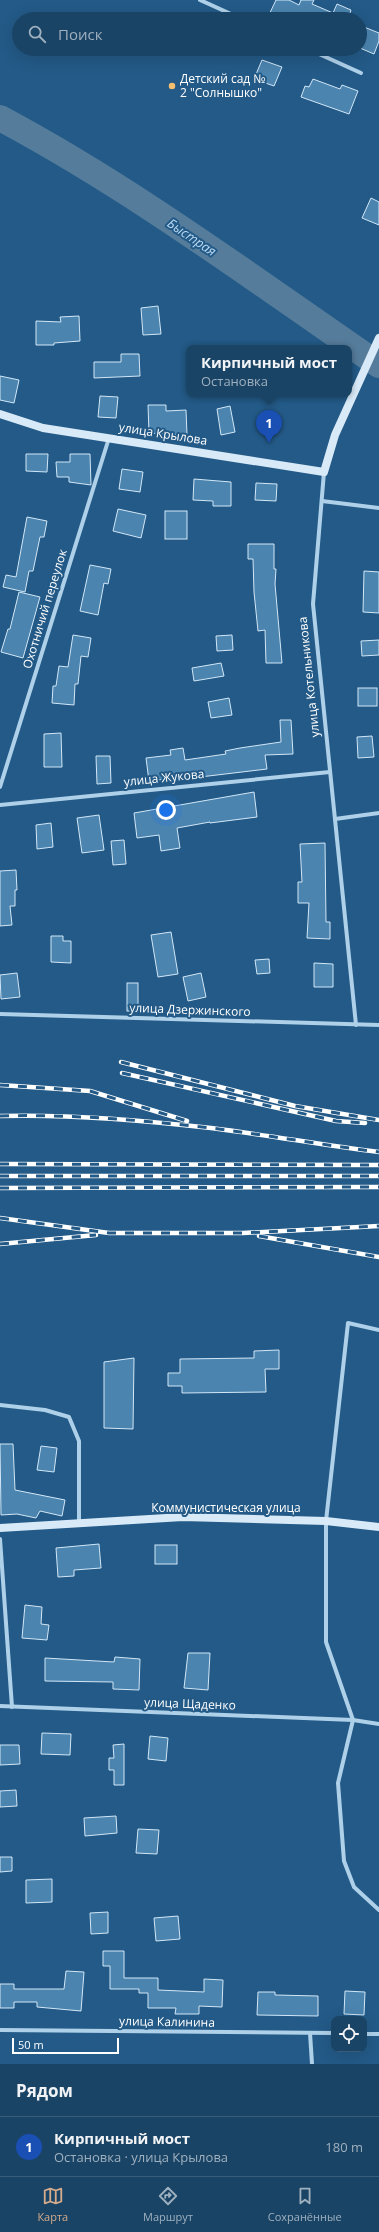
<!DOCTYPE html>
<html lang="ru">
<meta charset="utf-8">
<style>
:root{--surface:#1a4465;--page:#234b6b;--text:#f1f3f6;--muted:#9fb0bf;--line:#385c79;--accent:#d6ab8b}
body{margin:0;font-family:"Open Sans",sans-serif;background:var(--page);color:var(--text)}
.controls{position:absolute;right:12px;bottom:12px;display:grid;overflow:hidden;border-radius:8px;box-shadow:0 4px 16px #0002}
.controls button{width:36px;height:36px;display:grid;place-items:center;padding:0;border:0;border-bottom:1px solid var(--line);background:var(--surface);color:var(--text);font:20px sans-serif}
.scale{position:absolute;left:12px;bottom:10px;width:107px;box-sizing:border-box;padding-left:4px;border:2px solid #fff;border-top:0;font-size:11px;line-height:14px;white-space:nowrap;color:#fff;-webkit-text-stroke:3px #235a87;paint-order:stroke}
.you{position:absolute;left:166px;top:810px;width:14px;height:14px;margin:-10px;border:3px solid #fff;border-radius:50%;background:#1a73e8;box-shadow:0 0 0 6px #1a73e833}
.badge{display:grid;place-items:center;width:26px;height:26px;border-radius:50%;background:var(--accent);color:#fff;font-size:13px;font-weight:700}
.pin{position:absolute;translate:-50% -33px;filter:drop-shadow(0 1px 2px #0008)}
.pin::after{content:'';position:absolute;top:21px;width:14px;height:12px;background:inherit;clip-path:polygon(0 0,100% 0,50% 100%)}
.popup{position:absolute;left:186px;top:345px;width:166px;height:52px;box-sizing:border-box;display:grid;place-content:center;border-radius:8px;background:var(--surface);filter:drop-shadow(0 1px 3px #0005);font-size:13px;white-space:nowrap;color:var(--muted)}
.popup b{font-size:15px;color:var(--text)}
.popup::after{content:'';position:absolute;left:50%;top:100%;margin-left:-8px;border:8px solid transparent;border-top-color:var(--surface)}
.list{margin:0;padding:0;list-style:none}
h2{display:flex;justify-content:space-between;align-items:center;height:52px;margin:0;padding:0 16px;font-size:17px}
h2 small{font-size:13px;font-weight:400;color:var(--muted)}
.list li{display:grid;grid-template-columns:26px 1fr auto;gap:12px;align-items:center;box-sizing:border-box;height:60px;padding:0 16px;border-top:1px solid var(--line)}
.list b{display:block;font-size:15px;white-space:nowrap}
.list p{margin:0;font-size:13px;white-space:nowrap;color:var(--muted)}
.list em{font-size:13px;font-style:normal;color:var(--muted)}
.icon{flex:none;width:22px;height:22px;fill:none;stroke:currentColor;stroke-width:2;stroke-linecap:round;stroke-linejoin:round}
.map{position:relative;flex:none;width:379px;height:2064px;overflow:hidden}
.search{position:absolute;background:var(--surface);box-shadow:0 4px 16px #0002;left:12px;right:12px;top:12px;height:44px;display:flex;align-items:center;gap:10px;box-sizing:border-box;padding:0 14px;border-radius:22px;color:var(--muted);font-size:15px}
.sheet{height:112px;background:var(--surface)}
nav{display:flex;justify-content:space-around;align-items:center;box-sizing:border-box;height:56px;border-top:1px solid var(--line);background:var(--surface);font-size:11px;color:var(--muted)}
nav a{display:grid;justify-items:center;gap:2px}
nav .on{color:var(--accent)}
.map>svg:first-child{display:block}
</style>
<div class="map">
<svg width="379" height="2064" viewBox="0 0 379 2064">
<rect width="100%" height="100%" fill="#235a87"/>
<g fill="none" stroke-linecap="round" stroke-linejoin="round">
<path stroke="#557c9b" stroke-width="26" d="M 0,118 C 133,189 255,280 379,365"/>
</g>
<g fill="#4b84af" stroke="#d2e7f7">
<path d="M 276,0 L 289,0 L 299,5 L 301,0 L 314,0 L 312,4 L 333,13 L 337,4 L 351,10 L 348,19 L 267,19 Z"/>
<path d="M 364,27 L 379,33 L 379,41 L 374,54 L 360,48 L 360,37 Z"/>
<path d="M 262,60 L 282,67 L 274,86 L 254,79 Z"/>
<path d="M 313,79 L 340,89 L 342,85 L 358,91 L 349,114 L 301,97 L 305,86 L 309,87 Z"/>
<path d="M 371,198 L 379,202 L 379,225 L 362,218 Z"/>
<path d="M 158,306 L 161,334 L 143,335 L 141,308 Z"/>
<path d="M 79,316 L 80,341 L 54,343 L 54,345 L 36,345 L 36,321 L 61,322 L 60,317 Z"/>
<path d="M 121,354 L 139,354 L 140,376 L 94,378 L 94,362 L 121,362 Z"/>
<path d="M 0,376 L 19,380 L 14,403 L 0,400 Z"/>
<path d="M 100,396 L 118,397 L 116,418 L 98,417 Z"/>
<path d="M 148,405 L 166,405 L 166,411 L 186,410 L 187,435 L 149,433 Z"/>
<path d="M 230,406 L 235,432 L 221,435 L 217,409 Z"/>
<path d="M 26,454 L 48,454 L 47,472 L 26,471 Z"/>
<path d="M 70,454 L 90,454 L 91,485 L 69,482 L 69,477 L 57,477 L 56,462 L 70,462 Z"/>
<path d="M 122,469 L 143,472 L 140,492 L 119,489 Z"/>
<path d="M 194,479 L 231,482 L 231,506 L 213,506 L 213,501 L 193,500 Z"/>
<path d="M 256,483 L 277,484 L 276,501 L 255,500 Z"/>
<path d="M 118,509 L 146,515 L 141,538 L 113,531 Z"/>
<rect x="165" y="511" width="22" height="28"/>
<path d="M 27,517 L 47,521 L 44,537 L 40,537 L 33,571 L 29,571 L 25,592 L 3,587 L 6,575 L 16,577 Z"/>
<path d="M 248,544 L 274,544 L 274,569 L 276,569 L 275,584 L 282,663 L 266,663 L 265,630 L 258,631 L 254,592 L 253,559 L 248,559 Z"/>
<path d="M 90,565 L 111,569 L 108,584 L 104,583 L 98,615 L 80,611 Z"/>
<path d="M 364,571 L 379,572 L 379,613 L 363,612 Z"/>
<path d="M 19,592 L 40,597 L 23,658 L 1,652 L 8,629 L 10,629 Z"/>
<path d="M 73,635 L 91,638 L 88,657 L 81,656 L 78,684 L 75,684 L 74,705 L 52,703 L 53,686 L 56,686 L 59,666 L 68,667 Z"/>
<path d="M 232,635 L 233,650 L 217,651 L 216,636 Z"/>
<path d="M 379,640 L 379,655 L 362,656 L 361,641 Z"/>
<path d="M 221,663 L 224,676 L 194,681 L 192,668 Z"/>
<rect x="358" y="688" width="19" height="18"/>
<path d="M 229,698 L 232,715 L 211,718 L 208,702 Z"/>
<path d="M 280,720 L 291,720 L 293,754 L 265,755 L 267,769 L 175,780 L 175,778 L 149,781 L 146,758 L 171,755 L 170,750 L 183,748 L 185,760 L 226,754 L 225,751 L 240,748 L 281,742 Z"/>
<path d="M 61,733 L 62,767 L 44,767 L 44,734 Z"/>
<path d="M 372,736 L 374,757 L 358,758 L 357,737 Z"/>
<path d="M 96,756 L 110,756 L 111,783 L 97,784 Z"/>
<path d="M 254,792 L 257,817 L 210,823 L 210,822 L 177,828 L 180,848 L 161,851 L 159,835 L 137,838 L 134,813 Z"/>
<path d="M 99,815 L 104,850 L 82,853 L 77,818 Z"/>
<path d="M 51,823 L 53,847 L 37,849 L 36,825 Z"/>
<path d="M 124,840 L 126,864 L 113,865 L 111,841 Z"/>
<path d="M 325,843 L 326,922 L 330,922 L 330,939 L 307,938 L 309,903 L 298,903 L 298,882 L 302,882 L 300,844 Z"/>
<path d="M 16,870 L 17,890 L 15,890 L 15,906 L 10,906 L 12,925 L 0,926 L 0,871 Z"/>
<path d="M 171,932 L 178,974 L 158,977 L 151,935 Z"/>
<path d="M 51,936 L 63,936 L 63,941 L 71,941 L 71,963 L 51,962 Z"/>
<path d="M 269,959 L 270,973 L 257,974 L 255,960 Z"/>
<path d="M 314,963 L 333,964 L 333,987 L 314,987 Z"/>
<path d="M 17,973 L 20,997 L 1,999 L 0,975 Z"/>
<path d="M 201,973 L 206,997 L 188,1001 L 183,977 Z"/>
<rect x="127" y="983" width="11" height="28"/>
<path d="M 279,1350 L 279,1369 L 265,1369 L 266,1392 L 182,1393 L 182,1386 L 168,1386 L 168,1373 L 180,1373 L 180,1359 L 254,1358 L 254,1351 Z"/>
<path d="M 134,1358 L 133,1429 L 104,1428 L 104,1362 Z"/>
<path d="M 0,1444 L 13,1444 L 15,1490 L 65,1500 L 62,1516 L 40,1511 L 36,1518 L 17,1514 L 1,1515 Z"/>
<path d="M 41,1446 L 57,1448 L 54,1472 L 37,1470 Z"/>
<path d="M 99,1544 L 101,1568 L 74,1570 L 74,1576 L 58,1577 L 56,1548 Z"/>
<rect x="155" y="1545" width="22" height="19"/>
<path d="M 25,1605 L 42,1607 L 41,1624 L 49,1625 L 47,1640 L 22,1638 Z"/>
<path d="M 188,1653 L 210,1653 L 208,1690 L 184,1688 Z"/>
<path d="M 115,1657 L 140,1659 L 139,1690 L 113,1689 L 113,1682 L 45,1681 L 45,1658 L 114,1662 Z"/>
<path d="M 42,1733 L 71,1734 L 70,1755 L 41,1754 Z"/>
<path d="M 150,1736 L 168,1738 L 166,1761 L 148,1759 Z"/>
<path d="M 124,1744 L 124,1785 L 114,1785 L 114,1770 L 109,1770 L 109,1758 L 114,1758 L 113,1745 Z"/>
<path d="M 0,1745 L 19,1745 L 20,1764 L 0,1765 Z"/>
<path d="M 16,1790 L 17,1806 L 0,1807 L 0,1791 Z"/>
<path d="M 116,1816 L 117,1833 L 85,1836 L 84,1818 Z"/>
<path d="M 138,1829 L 159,1830 L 157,1854 L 136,1853 Z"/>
<path d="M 0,1857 L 12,1857 L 12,1871 L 0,1872 Z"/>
<path d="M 52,1879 L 52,1902 L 26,1903 L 26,1880 Z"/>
<path d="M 108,1912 L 108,1933 L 91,1934 L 90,1913 Z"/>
<path d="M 178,1916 L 180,1939 L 156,1941 L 154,1918 Z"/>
<path d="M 103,1951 L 124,1951 L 124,1978 L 158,1978 L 158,1990 L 204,1992 L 204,1979 L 223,1980 L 222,2007 L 199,2006 L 199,2014 L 175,2014 L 176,2008 L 148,2008 L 148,1993 L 139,1993 L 139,1989 L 110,1989 L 110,1966 L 103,1966 Z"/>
<path d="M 66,1971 L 84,1972 L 81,2011 L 37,2007 L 37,2002 L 14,2002 L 14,2008 L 0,2008 L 0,1984 L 14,1984 L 14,1989 L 64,1989 Z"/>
<path d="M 345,1991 L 365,1992 L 364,2015 L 344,2014 Z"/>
<path d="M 258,1992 L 275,1992 L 275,1995 L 318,1996 L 318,2016 L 257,2015 Z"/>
</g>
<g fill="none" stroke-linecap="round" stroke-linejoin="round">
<g stroke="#aed0e9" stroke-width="4">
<path d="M 200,0 L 242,19"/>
<path d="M 308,49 L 361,73"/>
<path d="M 324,472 L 313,604 L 356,1025"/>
<path d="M 322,501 L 379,508"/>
<path d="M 0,787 L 109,438"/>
<path d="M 0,805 L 330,772"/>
<path d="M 335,819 L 379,813"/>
<path d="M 0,1014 L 379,1025"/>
<path d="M 379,1330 L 348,1323 L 326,1521 L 326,1642 L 353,1720 L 338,1783 L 344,1861 L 354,1887 L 379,1910"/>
<path d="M 0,1405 L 45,1410 L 69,1417 L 79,1441 L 79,1523"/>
<path d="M 0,1539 L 12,1707"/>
<path d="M 0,1706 L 353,1720 L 379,1724"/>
<path d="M 0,2030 L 334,2033"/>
<path d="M 310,2033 L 312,2064"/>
<path d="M 364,2034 L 379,2034"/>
</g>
<g stroke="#d8eaf8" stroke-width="8">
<path d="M 0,414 L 43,428 L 324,472 L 335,435 L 379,338"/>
<path d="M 0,1528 L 183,1517 L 326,1521 L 379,1527"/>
</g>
<g stroke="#fff" stroke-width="4.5">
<g id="rail">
<path d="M 121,1062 L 295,1106 L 379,1120"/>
<path d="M 122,1073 L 336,1121 L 365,1123"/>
<path d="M 0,1085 L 90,1091 L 187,1121"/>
<path d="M 0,1116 C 71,1114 141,1120 211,1128 C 267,1135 323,1145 379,1152"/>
<path d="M 0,1164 L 379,1165"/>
<path d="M 0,1176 L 379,1176"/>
<path d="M 0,1188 L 379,1187"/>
<path d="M 0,1218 L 109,1233 L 243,1233 L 379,1226"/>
<path d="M 259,1236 L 379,1257"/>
<path d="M 0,1244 L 96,1235"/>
</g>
</g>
<use href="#rail" stroke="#235a87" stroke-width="3" stroke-dasharray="9" stroke-linecap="butt"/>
</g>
<circle fill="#f5bf70" stroke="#235a87" stroke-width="1.5" cx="172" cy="86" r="4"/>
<g text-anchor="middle" stroke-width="4" stroke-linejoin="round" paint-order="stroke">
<g font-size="12" fill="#fff" stroke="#235a87" text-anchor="start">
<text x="180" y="83">Детский сад №<tspan x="180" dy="14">2 "Солнышко"</tspan></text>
</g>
<g font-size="12" fill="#fff" stroke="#235a87">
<text transform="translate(163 434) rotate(9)" y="4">улица Крылова</text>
<text transform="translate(45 609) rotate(-73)" y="4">Охотничий переулок</text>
<text transform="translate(309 677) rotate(-96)" y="4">улица Котельникова</text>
<text transform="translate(164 778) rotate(-6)" y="4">улица Жукова</text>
<text transform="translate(190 1010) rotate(2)" y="4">улица Дзержинского</text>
<text x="226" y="1512">Коммунистическая улица</text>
<text transform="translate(190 1704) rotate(2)" y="4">улица Щаденко</text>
<text transform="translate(167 2022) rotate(1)" y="4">улица Калинина</text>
</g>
<g font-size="13" font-style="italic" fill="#b9d9f1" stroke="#235a87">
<text transform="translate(192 237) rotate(34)" y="5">Быстрая</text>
</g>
</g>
</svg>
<div class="controls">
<button><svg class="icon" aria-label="locate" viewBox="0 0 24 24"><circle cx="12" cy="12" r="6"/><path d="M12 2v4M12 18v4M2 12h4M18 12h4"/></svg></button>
</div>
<div class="scale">50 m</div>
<div class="you"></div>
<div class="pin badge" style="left:269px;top:443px;background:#1a4fb4">1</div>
<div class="popup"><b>Кирпичный мост</b>Остановка</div>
<div class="search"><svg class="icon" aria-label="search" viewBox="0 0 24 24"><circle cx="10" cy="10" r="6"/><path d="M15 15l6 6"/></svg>Поиск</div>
</div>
<section class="sheet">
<h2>Рядом<small></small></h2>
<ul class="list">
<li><span class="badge" style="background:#1a4fb4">1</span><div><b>Кирпичный мост</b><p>Остановка · улица Крылова</p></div><em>180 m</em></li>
</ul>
</section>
<nav>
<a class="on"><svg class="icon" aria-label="map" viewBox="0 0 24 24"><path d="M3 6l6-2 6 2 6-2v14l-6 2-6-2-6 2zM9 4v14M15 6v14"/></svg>Карта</a>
<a><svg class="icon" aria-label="directions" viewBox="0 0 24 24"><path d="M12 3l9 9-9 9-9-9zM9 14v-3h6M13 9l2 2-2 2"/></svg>Маршрут</a>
<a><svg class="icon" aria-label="saved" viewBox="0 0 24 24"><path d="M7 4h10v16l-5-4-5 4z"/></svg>Сохранённые</a>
</nav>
